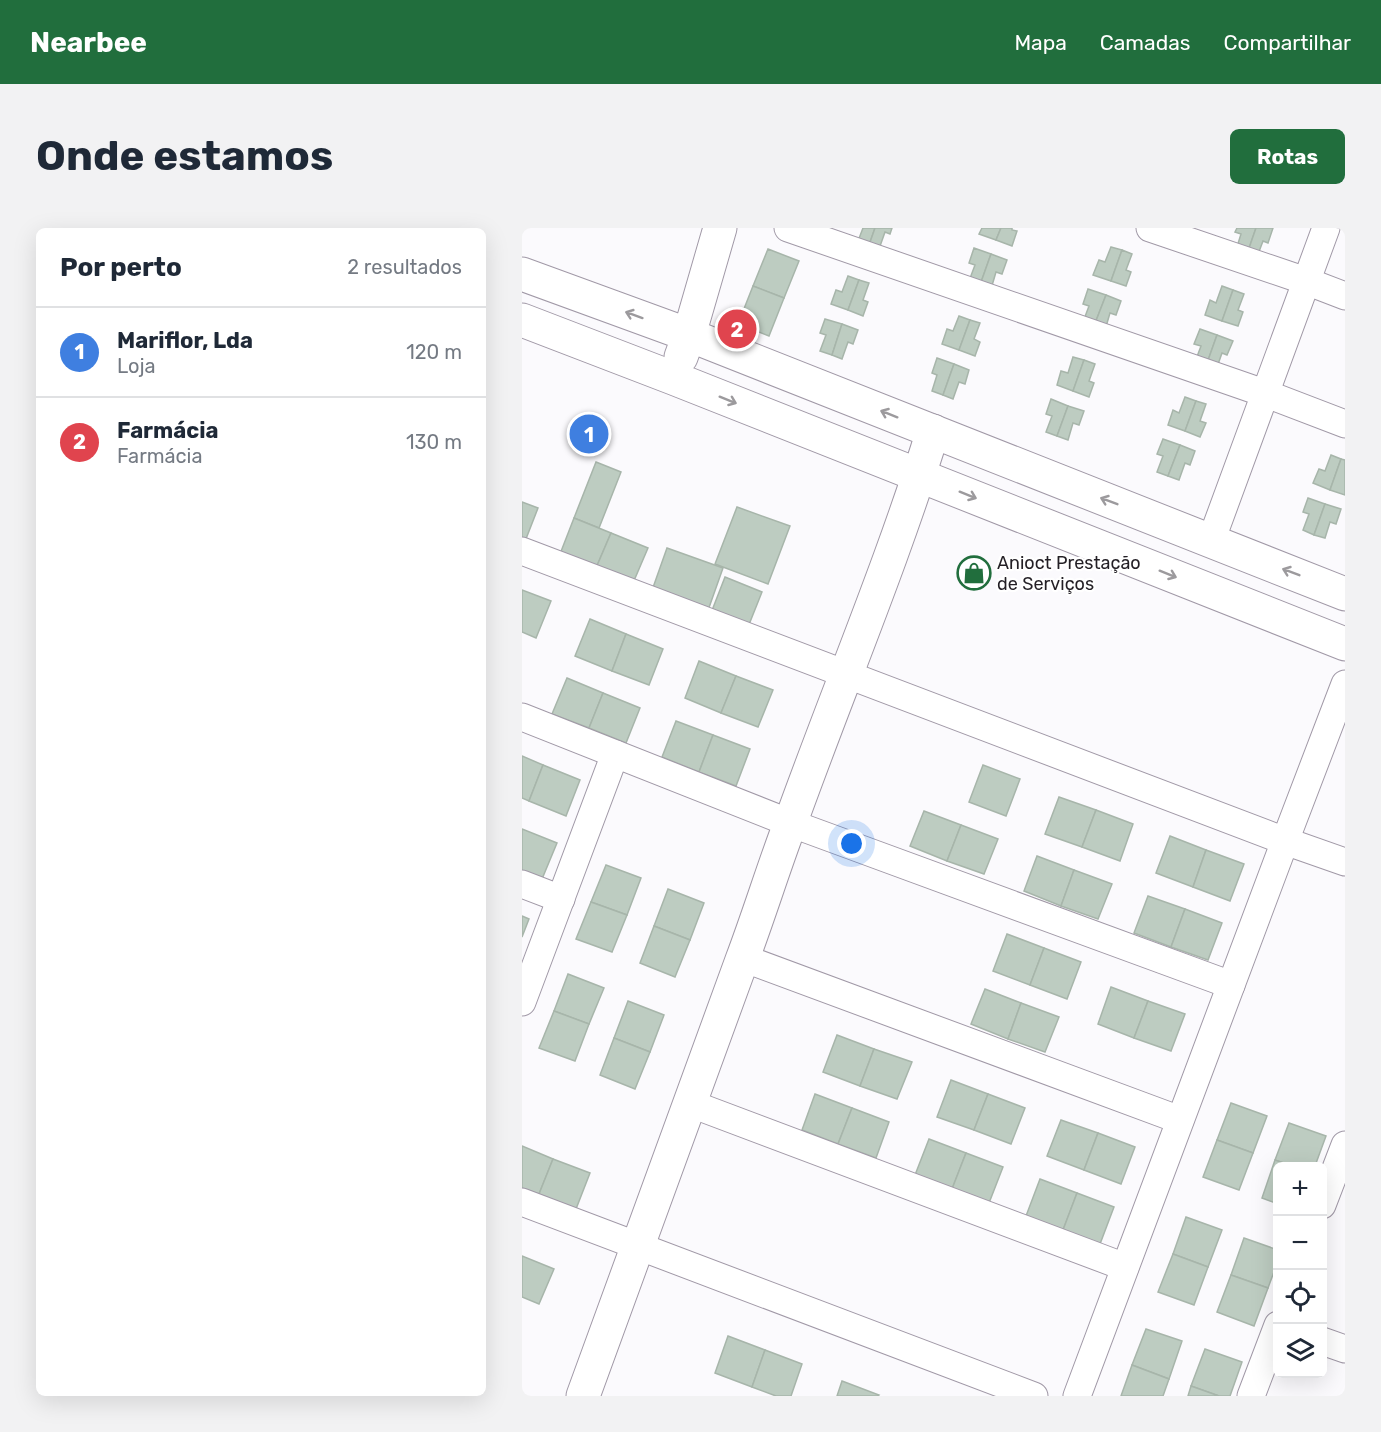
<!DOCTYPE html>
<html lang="pt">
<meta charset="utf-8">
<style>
:root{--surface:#fff;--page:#f2f2f3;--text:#1f2937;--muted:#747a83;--line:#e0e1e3;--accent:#216e3d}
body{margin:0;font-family:Rubik,sans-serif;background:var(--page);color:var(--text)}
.controls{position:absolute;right:18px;bottom:18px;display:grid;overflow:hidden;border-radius:9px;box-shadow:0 6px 24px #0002}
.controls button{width:54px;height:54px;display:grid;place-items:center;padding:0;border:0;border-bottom:2px solid var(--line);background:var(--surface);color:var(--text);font:30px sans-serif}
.you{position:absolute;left:330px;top:616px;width:21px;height:21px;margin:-15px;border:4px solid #fff;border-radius:50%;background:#1a73e8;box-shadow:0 0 0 9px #1a73e833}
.badge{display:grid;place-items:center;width:39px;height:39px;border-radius:50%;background:var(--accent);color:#fff;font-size:20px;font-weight:700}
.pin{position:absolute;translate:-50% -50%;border:3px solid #fff;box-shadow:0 2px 6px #0006}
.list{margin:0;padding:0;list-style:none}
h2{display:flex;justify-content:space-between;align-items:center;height:78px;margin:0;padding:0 24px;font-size:26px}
h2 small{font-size:20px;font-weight:400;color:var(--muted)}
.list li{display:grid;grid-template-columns:39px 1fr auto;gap:18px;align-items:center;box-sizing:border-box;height:90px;padding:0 24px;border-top:2px solid var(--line)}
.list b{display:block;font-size:22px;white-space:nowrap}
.list p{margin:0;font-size:20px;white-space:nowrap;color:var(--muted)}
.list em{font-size:20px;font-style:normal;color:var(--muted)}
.icon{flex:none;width:33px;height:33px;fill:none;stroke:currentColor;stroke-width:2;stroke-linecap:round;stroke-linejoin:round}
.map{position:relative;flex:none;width:823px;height:1168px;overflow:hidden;border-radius:9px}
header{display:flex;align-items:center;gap:36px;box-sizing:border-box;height:84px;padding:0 30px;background:var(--accent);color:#fff}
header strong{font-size:28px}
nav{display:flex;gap:33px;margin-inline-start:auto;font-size:21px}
.intro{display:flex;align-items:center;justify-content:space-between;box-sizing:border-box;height:144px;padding:0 36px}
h1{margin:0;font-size:42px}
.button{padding:15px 27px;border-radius:9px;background:var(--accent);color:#fff;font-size:21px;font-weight:700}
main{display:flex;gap:36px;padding:0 36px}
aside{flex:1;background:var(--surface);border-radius:9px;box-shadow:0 6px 24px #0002}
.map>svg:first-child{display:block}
</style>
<header>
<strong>Nearbee</strong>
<nav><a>Mapa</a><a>Camadas</a><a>Compartilhar</a></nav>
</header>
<div class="intro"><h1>Onde estamos</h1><a class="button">Rotas</a></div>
<main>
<aside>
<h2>Por perto<small>2 resultados</small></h2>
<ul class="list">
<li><span class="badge" style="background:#3f7fe0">1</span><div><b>Mariflor, Lda</b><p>Loja</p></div><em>120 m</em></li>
<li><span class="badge" style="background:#e0444e">2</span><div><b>Farmácia</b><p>Farmácia</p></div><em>130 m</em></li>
</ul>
</aside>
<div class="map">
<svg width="823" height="1168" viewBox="0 0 823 1168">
<rect width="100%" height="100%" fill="#fbfafd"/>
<g fill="#bdccc1" stroke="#a7b5aa" stroke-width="1.5">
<path d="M 341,0 L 353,0 L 347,17 L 336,13 Z"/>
<path d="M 353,0 L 370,0 L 368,6 L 363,4 L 357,21 L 347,17 Z"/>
<path d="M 460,0 L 479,0 L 474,12 L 457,6 Z"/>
<path d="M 479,0 L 490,0 L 490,2 L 495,3 L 490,18 L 474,12 Z"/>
<path d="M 715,0 L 734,0 L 725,26 L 714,22 L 719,6 L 713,4 Z"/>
<path d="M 734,0 L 751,0 L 746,15 L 741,13 L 735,29 L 725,26 Z"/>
<path d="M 589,19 L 600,22 L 589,53 L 571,47 L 577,32 L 583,34 Z"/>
<path d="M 452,20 L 469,26 L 458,57 L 447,53 L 453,37 L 447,35 Z"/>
<path d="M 246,21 L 277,33 L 262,70 L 231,58 Z"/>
<path d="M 600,22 L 610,26 L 604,42 L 609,44 L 604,58 L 589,53 Z"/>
<path d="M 469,26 L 485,32 L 480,46 L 474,44 L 469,61 L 458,57 Z"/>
<path d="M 326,48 L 337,52 L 326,82 L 309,76 L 314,62 L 320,64 Z"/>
<path d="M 337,52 L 347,55 L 341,72 L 346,74 L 341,88 L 326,82 Z"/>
<path d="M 231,58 L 262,70 L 247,108 L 216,96 Z"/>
<path d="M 700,58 L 711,62 L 700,93 L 683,87 L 688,72 L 694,75 Z"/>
<path d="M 566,61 L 584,67 L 572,98 L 561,94 L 567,78 L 561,76 Z"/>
<path d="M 711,62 L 722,66 L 716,82 L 721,84 L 716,98 L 700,93 Z"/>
<path d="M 584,67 L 599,73 L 594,87 L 588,85 L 583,102 L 572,98 Z"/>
<path d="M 437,88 L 448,92 L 437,122 L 420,116 L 425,101 L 431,103 Z"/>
<path d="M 303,91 L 320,96 L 310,127 L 298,123 L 304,107 L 298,105 Z"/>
<path d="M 448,92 L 458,95 L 452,111 L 458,114 L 453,128 L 437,122 Z"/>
<path d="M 320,96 L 336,102 L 331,116 L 326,114 L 320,131 L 310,127 Z"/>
<path d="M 678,101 L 695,107 L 684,138 L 673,134 L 679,118 L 672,116 Z"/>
<path d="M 695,107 L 711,113 L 705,127 L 700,125 L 694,142 L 684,138 Z"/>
<path d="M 551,129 L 562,132 L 551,163 L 535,157 L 539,143 L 546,145 Z"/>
<path d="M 415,130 L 432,136 L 421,167 L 410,163 L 415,147 L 410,145 Z"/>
<path d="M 562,132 L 573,136 L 567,153 L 572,155 L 567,169 L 551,163 Z"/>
<path d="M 432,136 L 447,142 L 443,156 L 437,154 L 431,171 L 421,167 Z"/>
<path d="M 663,169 L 674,173 L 663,203 L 646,197 L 651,182 L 657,185 Z"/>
<path d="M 529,171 L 546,178 L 535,208 L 524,204 L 530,188 L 524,186 Z"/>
<path d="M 674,173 L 684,176 L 678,193 L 684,195 L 678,209 L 663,203 Z"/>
<path d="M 546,178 L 562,183 L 557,197 L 551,195 L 546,212 L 535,208 Z"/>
<path d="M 641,211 L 658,217 L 646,248 L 635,244 L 641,228 L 635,226 Z"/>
<path d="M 658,217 L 673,223 L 668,237 L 663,235 L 657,252 L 646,248 Z"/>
<path d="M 809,227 L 819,231 L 808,262 L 791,255 L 797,241 L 803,243 Z"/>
<path d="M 819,231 L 823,232 L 823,267 L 808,262 Z"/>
<path d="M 74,234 L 99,244 L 77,300 L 52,290 Z"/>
<path d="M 786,270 L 803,276 L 792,307 L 781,302 L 787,286 L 781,284 Z"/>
<path d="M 0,274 L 16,280 L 2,316 L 0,315 Z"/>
<path d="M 803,276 L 819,281 L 814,296 L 808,294 L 803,310 L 792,307 Z"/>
<path d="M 215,279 L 268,298 L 246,356 L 193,336 Z"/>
<path d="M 52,290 L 89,305 L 74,340 L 38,326 Z"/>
<path d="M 89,305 L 126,320 L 111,355 L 74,340 Z"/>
<path d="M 145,320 L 201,340 L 184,388 L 128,368 Z"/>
<path d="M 203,349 L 240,364 L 226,399 L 189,385 Z"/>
<path d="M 0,362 L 29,373 L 14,410 L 0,404 Z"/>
<path d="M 68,391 L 104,406 L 90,443 L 53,428 Z"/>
<path d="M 104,406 L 141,421 L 127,457 L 90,443 Z"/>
<path d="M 177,433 L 214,448 L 199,485 L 163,470 Z"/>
<path d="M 214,448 L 251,462 L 236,499 L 199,485 Z"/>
<path d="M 45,450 L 81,465 L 67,500 L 30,486 Z"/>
<path d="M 81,465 L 118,480 L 104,515 L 67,500 Z"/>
<path d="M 154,493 L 191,507 L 177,544 L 140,529 Z"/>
<path d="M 191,507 L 228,521 L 214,558 L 177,544 Z"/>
<path d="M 0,528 L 21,537 L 7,573 L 0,570 Z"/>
<path d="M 21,537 L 58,552 L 44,588 L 7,573 Z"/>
<path d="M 461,537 L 498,551 L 484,588 L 447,574 Z"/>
<path d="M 537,569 L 574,582 L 560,619 L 523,606 Z"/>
<path d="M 574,582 L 611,596 L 598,633 L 560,619 Z"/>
<path d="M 402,583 L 439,597 L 425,633 L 388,618 Z"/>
<path d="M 439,597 L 476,611 L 462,646 L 425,633 Z"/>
<path d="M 0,601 L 35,615 L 20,651 L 0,643 Z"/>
<path d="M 648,608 L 684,622 L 671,659 L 634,645 Z"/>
<path d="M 684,622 L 722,636 L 708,673 L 671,659 Z"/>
<path d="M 515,628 L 552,642 L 539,678 L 502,663 Z"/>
<path d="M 84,637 L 119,650 L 105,687 L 69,674 Z"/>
<path d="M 552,642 L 590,656 L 576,691 L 539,678 Z"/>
<path d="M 146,661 L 182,675 L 168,712 L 132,698 Z"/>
<path d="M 626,668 L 663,681 L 649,719 L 612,705 Z"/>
<path d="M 69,674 L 105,687 L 90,724 L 54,711 Z"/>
<path d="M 663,681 L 700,695 L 686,732 L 649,719 Z"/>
<path d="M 0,688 L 7,691 L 0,709 Z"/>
<path d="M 132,698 L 168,712 L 153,749 L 118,735 Z"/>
<path d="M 485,706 L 522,720 L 508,757 L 471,743 Z"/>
<path d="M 522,720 L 559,734 L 545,771 L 508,757 Z"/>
<path d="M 46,746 L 82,760 L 67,796 L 32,783 Z"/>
<path d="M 589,759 L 626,773 L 612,810 L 576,796 Z"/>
<path d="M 463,761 L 499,775 L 486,811 L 449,796 Z"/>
<path d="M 106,773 L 142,787 L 128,824 L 92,810 Z"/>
<path d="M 626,773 L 663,786 L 649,823 L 612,810 Z"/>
<path d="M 499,775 L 537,789 L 523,824 L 486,811 Z"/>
<path d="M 32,783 L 67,796 L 53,833 L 17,820 Z"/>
<path d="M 315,807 L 352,821 L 338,858 L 301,844 Z"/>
<path d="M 92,810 L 128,824 L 113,861 L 78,847 Z"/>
<path d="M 352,821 L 390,834 L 375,871 L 338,858 Z"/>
<path d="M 429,852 L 466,866 L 452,902 L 415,889 Z"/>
<path d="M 293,866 L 330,880 L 316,916 L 280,902 Z"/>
<path d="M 466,866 L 503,880 L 489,916 L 452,902 Z"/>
<path d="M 709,875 L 745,888 L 731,925 L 695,912 Z"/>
<path d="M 330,880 L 367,894 L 354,930 L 316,916 Z"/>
<path d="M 539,892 L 576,905 L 562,942 L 525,928 Z"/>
<path d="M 767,895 L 804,908 L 793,938 L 770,938 L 753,932 Z"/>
<path d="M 576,905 L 613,919 L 599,956 L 562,942 Z"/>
<path d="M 407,911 L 444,925 L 430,961 L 393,947 Z"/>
<path d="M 695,912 L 731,925 L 717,962 L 681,949 Z"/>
<path d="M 0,918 L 31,931 L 17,966 L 0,960 Z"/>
<path d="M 444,925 L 481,939 L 467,975 L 430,961 Z"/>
<path d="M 31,931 L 68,945 L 54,981 L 17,966 Z"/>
<path d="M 753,932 L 770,938 L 756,938 L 756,976 L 740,970 Z"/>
<path d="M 518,951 L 555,965 L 541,1002 L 504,988 Z"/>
<path d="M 555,965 L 592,979 L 578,1016 L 541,1002 Z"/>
<path d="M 664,989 L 700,1002 L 686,1039 L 651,1026 Z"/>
<path d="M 722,1010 L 756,1022 L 756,1033 L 746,1060 L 709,1047 Z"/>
<path d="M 651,1026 L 686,1039 L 672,1077 L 636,1064 Z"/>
<path d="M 0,1028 L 32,1041 L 17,1076 L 0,1069 Z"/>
<path d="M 709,1047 L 746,1060 L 732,1098 L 695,1084 Z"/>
<path d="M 624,1101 L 660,1113 L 647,1151 L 610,1137 Z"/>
<path d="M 206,1108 L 243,1122 L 230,1159 L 193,1145 Z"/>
<path d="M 683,1121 L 720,1134 L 708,1168 L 697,1168 L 669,1158 Z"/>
<path d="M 243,1122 L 280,1136 L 269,1168 L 254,1168 L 230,1159 Z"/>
<path d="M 610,1137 L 647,1151 L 641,1168 L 599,1168 Z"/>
<path d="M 320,1153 L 357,1167 L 356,1168 L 315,1168 Z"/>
<path d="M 669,1158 L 697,1168 L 666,1168 Z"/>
</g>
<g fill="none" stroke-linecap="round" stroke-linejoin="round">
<g stroke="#a199a7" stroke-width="29">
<g id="minor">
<path d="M 266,0 L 742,165 L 823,196"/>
<path d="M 628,0 L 784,53 L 823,68"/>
<path d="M 689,313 L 804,0"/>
<path d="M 0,323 L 763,613 L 823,634"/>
<path d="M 0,489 L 268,595 L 709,757"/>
<path d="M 0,656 L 39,671"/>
<path d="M 221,730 L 658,892"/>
<path d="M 0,774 L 93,526"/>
<path d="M 167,875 L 603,1039"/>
<path d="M 0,974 L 512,1168"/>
<path d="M 800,977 L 823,917"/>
<path d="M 800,1113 L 823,1121"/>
<path d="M 555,1168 L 763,613 L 823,456"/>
<path d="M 729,1168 L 756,1097"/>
</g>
</g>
<g stroke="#a199a7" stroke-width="35">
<g id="tertiary">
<path d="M 0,46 L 167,107 L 823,366"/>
<path d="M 0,92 L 151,150 L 823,416"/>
<path d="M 159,129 L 167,107 L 198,0"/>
<path d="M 61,1168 C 113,1022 167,877 220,732 C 237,687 251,641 268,596 C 315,465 370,336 411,203"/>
</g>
</g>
<use href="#minor" stroke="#fff" stroke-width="27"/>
<use href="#tertiary" stroke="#fff" stroke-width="33"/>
</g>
<defs><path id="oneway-shaft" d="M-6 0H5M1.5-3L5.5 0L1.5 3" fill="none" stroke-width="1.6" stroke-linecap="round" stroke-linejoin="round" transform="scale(1.5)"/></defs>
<g stroke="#9c9a9d">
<use href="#oneway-shaft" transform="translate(112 87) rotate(-160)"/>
<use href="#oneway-shaft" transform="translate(206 172) rotate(22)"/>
<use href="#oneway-shaft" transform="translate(367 186) rotate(-158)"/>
<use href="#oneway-shaft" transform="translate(446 267) rotate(22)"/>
<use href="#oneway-shaft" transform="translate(587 273) rotate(-159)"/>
<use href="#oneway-shaft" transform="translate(769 344) rotate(-159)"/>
<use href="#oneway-shaft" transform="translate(646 346) rotate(22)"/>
</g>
<defs>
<g id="shop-ring" transform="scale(1.725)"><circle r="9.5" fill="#fff" stroke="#216e3d" stroke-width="1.5"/><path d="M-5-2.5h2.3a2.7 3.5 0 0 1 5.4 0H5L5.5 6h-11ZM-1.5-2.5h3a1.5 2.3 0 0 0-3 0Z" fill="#216e3d"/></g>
</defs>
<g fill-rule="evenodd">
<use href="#shop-ring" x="452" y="345"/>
</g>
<g text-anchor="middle" stroke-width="4.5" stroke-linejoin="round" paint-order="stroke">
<g font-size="18" fill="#231f25" stroke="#fff" text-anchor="start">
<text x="475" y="341">Anioct Prestação<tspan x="475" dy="21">de Serviços</tspan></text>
</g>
</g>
</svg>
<div class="controls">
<button>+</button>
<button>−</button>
<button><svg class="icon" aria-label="locate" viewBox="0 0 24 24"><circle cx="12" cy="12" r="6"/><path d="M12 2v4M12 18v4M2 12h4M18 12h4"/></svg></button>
<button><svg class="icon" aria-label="layers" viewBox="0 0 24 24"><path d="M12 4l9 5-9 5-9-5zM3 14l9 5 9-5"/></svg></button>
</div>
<div class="you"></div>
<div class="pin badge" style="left:67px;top:206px;background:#3f7fe0">1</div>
<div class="pin badge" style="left:215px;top:101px;background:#e0444e">2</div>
</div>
</main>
